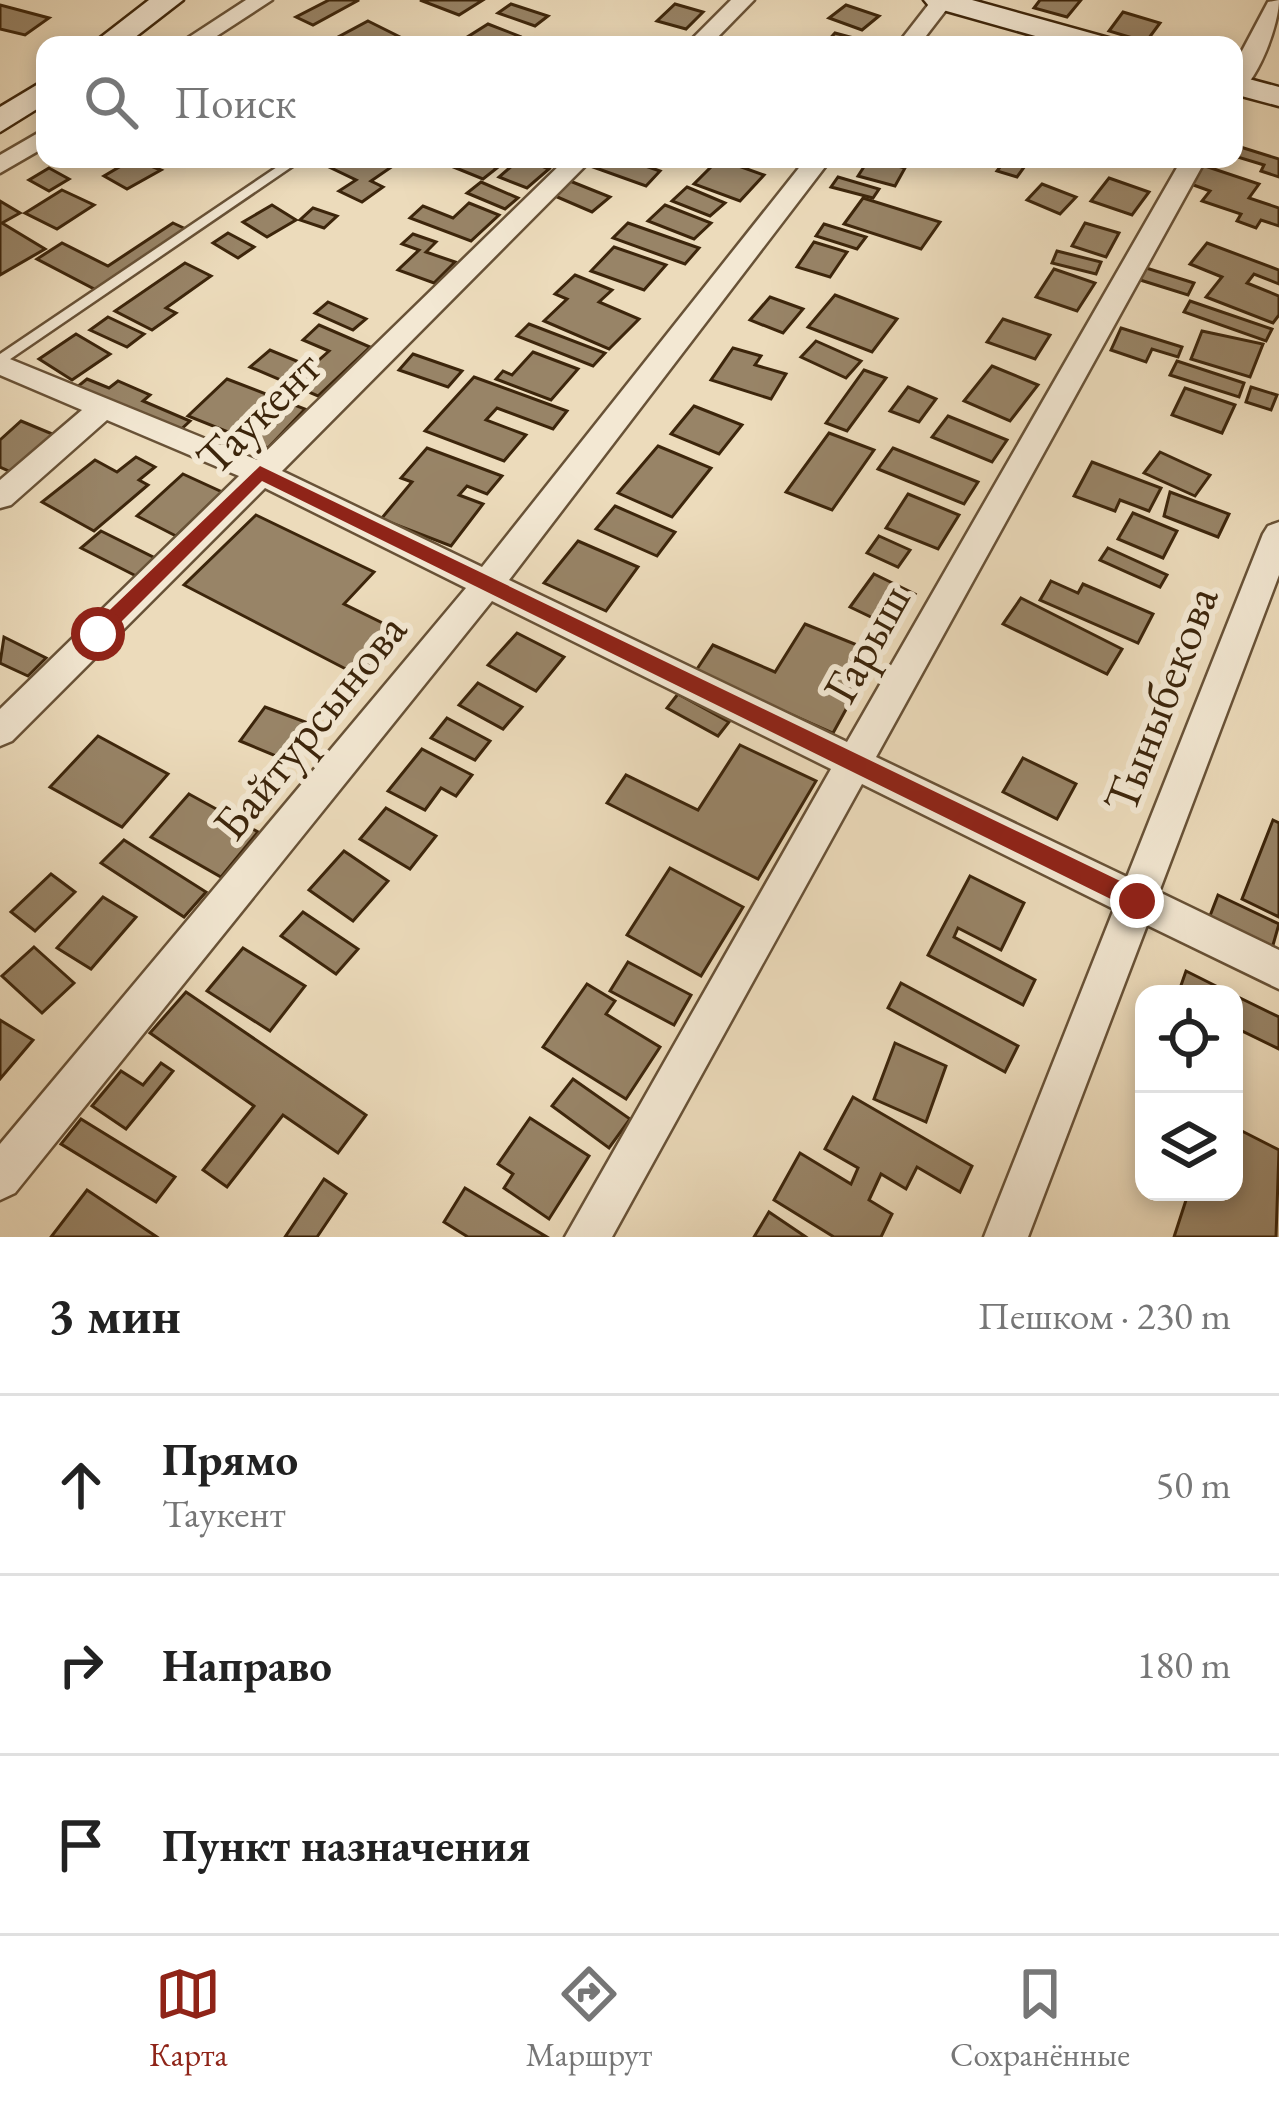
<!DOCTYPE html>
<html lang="ru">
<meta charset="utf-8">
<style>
:root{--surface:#fff;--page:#f2f2f2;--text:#222;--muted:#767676;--line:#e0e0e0;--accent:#8f2418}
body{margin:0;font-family:"EB Garamond",serif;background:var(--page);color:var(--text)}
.controls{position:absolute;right:36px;bottom:36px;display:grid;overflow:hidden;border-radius:24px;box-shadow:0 6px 18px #0003}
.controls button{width:108px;height:108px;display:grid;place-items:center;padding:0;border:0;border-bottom:3px solid var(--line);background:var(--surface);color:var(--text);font:60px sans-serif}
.stop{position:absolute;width:36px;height:36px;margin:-27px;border:9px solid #8f2418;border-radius:50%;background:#fff}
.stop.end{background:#8f2418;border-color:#fff;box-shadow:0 3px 12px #0008}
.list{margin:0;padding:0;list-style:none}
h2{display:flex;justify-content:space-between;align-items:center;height:156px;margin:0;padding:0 48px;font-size:51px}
h2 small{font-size:39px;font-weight:400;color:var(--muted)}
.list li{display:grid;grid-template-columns:78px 1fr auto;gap:36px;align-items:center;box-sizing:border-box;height:180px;padding:0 48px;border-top:3px solid var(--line)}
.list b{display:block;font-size:45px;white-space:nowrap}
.list p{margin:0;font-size:39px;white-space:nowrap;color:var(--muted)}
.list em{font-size:39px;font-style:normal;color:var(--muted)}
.icon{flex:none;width:66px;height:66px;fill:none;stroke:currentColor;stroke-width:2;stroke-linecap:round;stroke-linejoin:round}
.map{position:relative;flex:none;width:1279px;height:1237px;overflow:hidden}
.search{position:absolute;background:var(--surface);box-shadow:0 6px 18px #0003;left:36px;right:36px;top:36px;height:132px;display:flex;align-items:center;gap:30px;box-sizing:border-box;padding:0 42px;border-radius:24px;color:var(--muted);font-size:45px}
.sheet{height:696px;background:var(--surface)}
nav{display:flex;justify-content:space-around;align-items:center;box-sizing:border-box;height:168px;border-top:3px solid var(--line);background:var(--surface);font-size:33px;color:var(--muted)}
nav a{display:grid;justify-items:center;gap:6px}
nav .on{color:var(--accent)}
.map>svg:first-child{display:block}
</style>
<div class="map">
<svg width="1279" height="1237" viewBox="0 0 1279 1237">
<rect width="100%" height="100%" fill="#ecdbbb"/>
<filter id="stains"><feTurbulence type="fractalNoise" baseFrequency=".00167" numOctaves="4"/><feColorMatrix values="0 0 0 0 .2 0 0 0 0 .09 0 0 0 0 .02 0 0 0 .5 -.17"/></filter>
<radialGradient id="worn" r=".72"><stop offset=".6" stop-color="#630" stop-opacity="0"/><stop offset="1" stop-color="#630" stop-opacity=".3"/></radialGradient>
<g fill="#988467" stroke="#3c250b" stroke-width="3">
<path d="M 329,0 L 359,0 L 313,25 L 296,17 Z"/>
<path d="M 420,0 L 483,0 L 459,15 Z"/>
<path d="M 1040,0 L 1081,0 L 1067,17 L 1034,8 Z"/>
<path d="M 511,4 L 548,16 L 535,26 L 498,13 Z"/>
<path d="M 675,4 L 703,12 L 686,29 L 657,21 Z"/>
<path d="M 0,5 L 49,18 L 25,35 L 0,29 Z"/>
<path d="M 846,5 L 879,16 L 862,30 L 829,18 Z"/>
<path d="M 1123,12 L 1160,23 L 1146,42 L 1109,31 Z"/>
<path d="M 368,21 L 404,39 L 392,45 L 358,45 L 340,36 Z"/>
<path d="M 488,24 L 519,36 L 505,45 L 461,41 Z"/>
<path d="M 835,33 L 876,44 L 824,45 Z"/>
<path d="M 1234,145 L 1279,159 L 1279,177 L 1261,171 L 1264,165 L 1234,156 Z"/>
<path d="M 133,159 L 161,170 L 127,189 L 104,176 Z"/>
<path d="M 334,159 L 403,159 L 371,181 L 383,187 L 362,202 L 339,191 L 356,180 L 325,165 Z"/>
<path d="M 452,159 L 474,159 L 497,168 L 483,179 L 446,164 Z"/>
<path d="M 520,159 L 524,159 L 549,169 L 527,188 L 499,177 Z"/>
<path d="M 583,159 L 625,159 L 660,171 L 646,186 L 579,162 Z"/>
<path d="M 719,159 L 764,175 L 740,201 L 694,184 Z"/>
<path d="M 869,159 L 872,159 L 905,168 L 895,186 L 858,176 Z"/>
<path d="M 1006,159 L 1030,159 L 1017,177 L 997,171 Z"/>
<path d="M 1202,165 L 1259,184 L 1249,198 L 1279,208 L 1279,226 L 1261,220 L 1256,228 L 1237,221 L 1241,214 L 1202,201 L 1210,191 L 1188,183 Z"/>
<path d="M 49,168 L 69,179 L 49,191 L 29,180 Z"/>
<path d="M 838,177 L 879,189 L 873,198 L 831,187 Z"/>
<path d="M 1109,178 L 1149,192 L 1132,215 L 1091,201 Z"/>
<path d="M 565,179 L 610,197 L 592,212 L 548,193 Z"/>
<path d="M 481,182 L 518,198 L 505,209 L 467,193 Z"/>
<path d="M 1042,184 L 1076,197 L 1060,214 L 1027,200 Z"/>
<path d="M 687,187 L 725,203 L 710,216 L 672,201 Z"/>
<path d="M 62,190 L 94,205 L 57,229 L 25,213 Z"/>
<path d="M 863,198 L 940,222 L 921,249 L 844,224 Z"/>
<path d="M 0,201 L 20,213 L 2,223 L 45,249 L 0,275 Z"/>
<path d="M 469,203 L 499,215 L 471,241 L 410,218 L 423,206 L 453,218 Z"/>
<path d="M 272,205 L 296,220 L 267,237 L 243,222 Z"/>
<path d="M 665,205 L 711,223 L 694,239 L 648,221 Z"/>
<path d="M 313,208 L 337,216 L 324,228 L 300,220 Z"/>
<path d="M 173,223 L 190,231 L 100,292 L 37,259 L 62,243 L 108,266 Z"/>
<path d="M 628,223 L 699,248 L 685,264 L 613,238 Z"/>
<path d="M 1085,223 L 1119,233 L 1106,257 L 1072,246 Z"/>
<path d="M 824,224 L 866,237 L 857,249 L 816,236 Z"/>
<path d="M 228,233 L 254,247 L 238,258 L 213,243 Z"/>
<path d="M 413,234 L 436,242 L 426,252 L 455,262 L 434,283 L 398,270 L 419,250 L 402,244 Z"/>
<path d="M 814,242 L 847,252 L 830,277 L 797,267 Z"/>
<path d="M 1207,243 L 1279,270 L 1279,284 L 1254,274 L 1247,283 L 1279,296 L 1279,315 L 1273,323 L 1206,297 L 1222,277 L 1190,264 Z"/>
<path d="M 614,247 L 666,265 L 644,290 L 591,271 Z"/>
<path d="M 1057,251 L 1101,262 L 1096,274 L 1052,263 Z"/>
<path d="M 185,263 L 211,276 L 166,308 L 176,313 L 152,330 L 115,311 Z"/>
<path d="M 1143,267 L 1194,283 L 1188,295 L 1137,279 Z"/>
<path d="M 1054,269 L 1095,283 L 1077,311 L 1036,297 Z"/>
<path d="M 575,275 L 612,290 L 599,302 L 639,319 L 609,349 L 544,321 L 567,299 L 555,294 Z"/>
<path d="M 835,295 L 897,319 L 872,352 L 808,327 Z"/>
<path d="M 770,297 L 803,309 L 783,333 L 750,320 Z"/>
<path d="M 1190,301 L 1272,329 L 1266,341 L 1184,312 Z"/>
<path d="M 328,302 L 366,319 L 353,330 L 315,313 Z"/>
<path d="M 108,317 L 144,334 L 127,347 L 90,330 Z"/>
<path d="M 1003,319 L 1050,335 L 1035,359 L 987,342 Z"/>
<path d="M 529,324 L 605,353 L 593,366 L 517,336 Z"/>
<path d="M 319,325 L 370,347 L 318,396 L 250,367 L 270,350 L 311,367 L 329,351 L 303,340 Z"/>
<path d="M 1121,328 L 1182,347 L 1178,357 L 1152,349 L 1146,362 L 1111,350 Z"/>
<path d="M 1202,331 L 1263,344 L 1250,377 L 1191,359 Z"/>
<path d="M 76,334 L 110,354 L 72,380 L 39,359 Z"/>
<path d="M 816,341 L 861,361 L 846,378 L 801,357 Z"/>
<path d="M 733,348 L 761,356 L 755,365 L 786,374 L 771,399 L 711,380 Z"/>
<path d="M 533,352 L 578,369 L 551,400 L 496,379 L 503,371 L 512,375 Z"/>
<path d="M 413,354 L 462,371 L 448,387 L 399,370 Z"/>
<path d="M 1177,361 L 1244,383 L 1239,397 L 1170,375 Z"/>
<path d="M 992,366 L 1038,385 L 1010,421 L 964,401 Z"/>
<path d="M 864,370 L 886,378 L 847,431 L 826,423 Z"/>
<path d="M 474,377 L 567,411 L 553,429 L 497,408 L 486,420 L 526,435 L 504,461 L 425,431 Z"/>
<path d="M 87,379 L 109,388 L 118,381 L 150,395 L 143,401 L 190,421 L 175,435 L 72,391 Z"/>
<path d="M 227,379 L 305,409 L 268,448 L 188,416 Z"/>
<path d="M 908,387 L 936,399 L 919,422 L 890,411 Z"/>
<path d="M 1251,387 L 1277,395 L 1271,410 L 1246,402 Z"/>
<path d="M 1185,388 L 1235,405 L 1222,433 L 1172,415 Z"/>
<path d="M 694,406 L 742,425 L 719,454 L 671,434 Z"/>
<path d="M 948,416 L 1007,440 L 992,462 L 932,437 Z"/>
<path d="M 21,421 L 62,438 L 20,476 L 0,467 L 0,440 Z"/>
<path d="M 829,433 L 874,450 L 832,510 L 786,492 Z"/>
<path d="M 658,446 L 711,468 L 672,517 L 618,493 Z"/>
<path d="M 427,448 L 502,476 L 487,494 L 467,486 L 459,495 L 483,504 L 451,546 L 381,519 L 412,482 L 401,478 Z"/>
<path d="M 893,448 L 978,482 L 964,504 L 878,469 Z"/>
<path d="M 1160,452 L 1210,475 L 1195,496 L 1144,473 Z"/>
<path d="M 136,457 L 155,467 L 139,480 L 148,485 L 94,531 L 42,502 L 95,460 L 117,472 Z"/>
<path d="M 1092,462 L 1161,488 L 1149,511 L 1120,500 L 1115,511 L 1074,496 Z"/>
<path d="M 183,474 L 222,492 L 176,536 L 137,516 Z"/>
<path d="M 1170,492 L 1229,514 L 1218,537 L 1164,516 Z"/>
<path d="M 908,494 L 959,515 L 938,549 L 886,528 Z"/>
<path d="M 615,506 L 675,532 L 657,556 L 596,529 Z"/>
<path d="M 1133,513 L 1177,531 L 1163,558 L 1118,539 Z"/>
<path d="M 256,515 L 374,572 L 344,604 L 407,635 L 367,680 L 184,585 Z"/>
<path d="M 101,531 L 161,561 L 142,579 L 81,548 Z"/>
<path d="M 879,536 L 910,550 L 898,567 L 867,553 Z"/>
<path d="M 578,541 L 638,567 L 606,611 L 544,583 Z"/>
<path d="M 1108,548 L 1167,575 L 1160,587 L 1100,560 Z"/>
<path d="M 874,574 L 915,594 L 892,627 L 850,607 Z"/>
<path d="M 1051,581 L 1078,593 L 1083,584 L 1153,614 L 1138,643 L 1040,600 Z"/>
<path d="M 1021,598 L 1122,649 L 1107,674 L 1003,624 Z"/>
<path d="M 805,624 L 877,653 L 833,733 L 695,672 L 713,645 L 775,672 Z"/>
<path d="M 517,633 L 564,657 L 536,691 L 488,665 Z"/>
<path d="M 4,637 L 46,658 L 28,676 L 0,663 Z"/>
<path d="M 478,683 L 522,707 L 503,729 L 459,705 Z"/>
<path d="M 678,694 L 729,722 L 718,736 L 667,708 Z"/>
<path d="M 265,707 L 308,723 L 283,759 L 240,741 Z"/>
<path d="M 447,718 L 490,741 L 475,760 L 431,738 Z"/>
<path d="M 98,736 L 168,774 L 122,827 L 50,787 Z"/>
<path d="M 740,745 L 816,781 L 758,879 L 607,803 L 626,775 L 698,810 Z"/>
<path d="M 422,749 L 472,775 L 456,796 L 441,788 L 425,810 L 388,791 Z"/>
<path d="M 1023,758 L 1076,784 L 1057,819 L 1003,792 Z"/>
<path d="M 189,794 L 258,832 L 221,877 L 151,837 Z"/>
<path d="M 386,808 L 436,836 L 410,869 L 360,839 Z"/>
<path d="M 1273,820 L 1279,823 L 1279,917 L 1242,899 Z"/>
<path d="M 124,840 L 206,892 L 184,917 L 101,863 Z"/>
<path d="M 344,851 L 388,881 L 353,921 L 309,890 Z"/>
<path d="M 670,868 L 743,907 L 701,976 L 627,935 Z"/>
<path d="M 51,874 L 75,892 L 35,931 L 11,912 Z"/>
<path d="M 970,876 L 1024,903 L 1001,950 L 958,928 L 954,937 L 1035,980 L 1023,1005 L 928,955 Z"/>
<path d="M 1218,895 L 1279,924 L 1271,952 L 1208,921 Z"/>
<path d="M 103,897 L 136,917 L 91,969 L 57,948 Z"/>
<path d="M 303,912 L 358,949 L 336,974 L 281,936 Z"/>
<path d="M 34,947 L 74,983 L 42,1013 L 2,976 Z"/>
<path d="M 243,948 L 305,986 L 270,1031 L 207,991 Z"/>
<path d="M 628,962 L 691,995 L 674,1025 L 610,991 Z"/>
<path d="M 1186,971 L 1232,994 L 1178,994 Z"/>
<path d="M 901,983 L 1018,1046 L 1005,1072 L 888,1008 Z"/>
<path d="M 587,984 L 615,1001 L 606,1014 L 660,1047 L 626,1099 L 543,1047 Z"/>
<path d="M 186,992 L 366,1115 L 338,1153 L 283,1115 L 227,1187 L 203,1170 L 254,1106 L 150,1033 Z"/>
<path d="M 1234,995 L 1279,1017 L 1279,1049 L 1234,1027 Z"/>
<path d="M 0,1020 L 33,1040 L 0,1079 Z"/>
<path d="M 895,1043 L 946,1066 L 926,1122 L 874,1099 Z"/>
<path d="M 161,1063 L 173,1071 L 126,1129 L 92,1106 L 121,1071 L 143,1085 Z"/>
<path d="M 573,1079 L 630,1119 L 609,1148 L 552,1106 Z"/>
<path d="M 853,1097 L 972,1166 L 960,1192 L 917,1167 L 906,1189 L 881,1174 L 869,1200 L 892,1214 L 881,1237 L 834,1237 L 774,1200 L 800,1153 L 851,1184 L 858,1168 L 825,1149 Z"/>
<path d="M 530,1118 L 589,1156 L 549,1219 L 504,1188 L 513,1174 L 498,1164 Z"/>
<path d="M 81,1119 L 175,1177 L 156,1202 L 61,1144 Z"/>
<path d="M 1234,1127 L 1279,1150 L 1276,1237 L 1174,1237 L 1188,1194 L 1184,1192 L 1234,1192 Z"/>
<path d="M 324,1179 L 346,1194 L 317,1237 L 285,1237 Z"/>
<path d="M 465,1188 L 547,1237 L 468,1237 L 444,1222 Z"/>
<path d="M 87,1190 L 157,1237 L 51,1237 Z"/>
<path d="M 769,1212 L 806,1237 L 754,1237 Z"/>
</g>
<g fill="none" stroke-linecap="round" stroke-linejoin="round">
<g stroke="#685237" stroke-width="5">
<path id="lane" d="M 289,159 L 303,159 L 0,366 L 0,354 Z"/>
</g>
<g stroke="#685237" stroke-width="5">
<g id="street">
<path d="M 246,0 L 272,0 L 203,45 L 177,45 Z"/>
<path d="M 731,0 L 754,0 L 710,45 L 686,45 Z"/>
<path d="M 932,0 L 953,1 L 919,45 L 897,45 Z"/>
<path d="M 1279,0 C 1279,24 1257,86 1234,95 L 1234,66 L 1268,2 Z"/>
<path d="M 45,129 L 45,147 L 0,173 L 0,155 Z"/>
<path d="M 566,159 L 592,159 L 282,471 L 482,567 L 806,159 L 831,159 L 509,580 L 847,742 L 1182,159 L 1206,159 L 876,757 L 1127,877 L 1263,534 L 1268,526 L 1279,522 L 1279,575 L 1159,892 L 1279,950 L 1279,989 L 1147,925 L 1028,1237 L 984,1237 L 1114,909 L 862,784 L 612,1237 L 565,1237 L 831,769 L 492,601 L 15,1193 L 0,1200 L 0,1144 L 466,588 L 265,488 L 12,741 L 0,746 L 0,709 L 239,476 L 107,420 L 11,505 L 0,508 L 0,480 L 82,410 L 0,375 L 0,355 L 257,460 Z"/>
</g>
</g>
<g stroke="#3c250b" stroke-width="5">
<g id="secondary">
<path d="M 149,0 L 183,0 L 125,45 L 91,45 Z"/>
<path d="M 924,0 L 972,0 L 1112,39 L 1116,45 L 1067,45 L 929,6 Z"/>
<path d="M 1234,75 L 1279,87 L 1279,106 L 1234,94 Z"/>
<path d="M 45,80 L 45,104 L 0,132 L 0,107 Z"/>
</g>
</g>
<use href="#lane" fill="#f3e8d3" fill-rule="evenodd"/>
<use href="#street" fill="#f3e8d3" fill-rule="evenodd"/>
<use href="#secondary" fill="#f3e8d3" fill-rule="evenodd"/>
</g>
<path fill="#8f2418" d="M 260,466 L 1145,893 L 1145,908 L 1129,908 L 262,481 L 104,639 L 91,639 L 91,628 Z"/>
<g text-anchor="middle" stroke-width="12" stroke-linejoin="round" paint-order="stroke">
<g font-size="48" fill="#3c250b" stroke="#f3e8d3">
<text transform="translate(258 412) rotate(-45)" y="17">Таукент</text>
<text transform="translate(866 643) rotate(-61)" y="17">Гарыш</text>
<text transform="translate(1160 699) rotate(-69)" y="17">Тыныбекова</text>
<text transform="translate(309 726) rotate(-51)" y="17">Байтурсынова</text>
</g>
</g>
<rect width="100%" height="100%" filter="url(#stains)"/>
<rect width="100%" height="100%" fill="url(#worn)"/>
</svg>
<div class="controls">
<button><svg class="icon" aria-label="locate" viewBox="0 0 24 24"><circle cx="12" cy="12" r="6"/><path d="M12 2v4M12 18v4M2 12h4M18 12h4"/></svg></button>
<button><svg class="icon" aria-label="layers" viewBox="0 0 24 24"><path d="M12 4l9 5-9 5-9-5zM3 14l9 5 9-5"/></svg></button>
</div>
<div class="stop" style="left:98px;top:634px"></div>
<div class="stop end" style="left:1137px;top:901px"></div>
<div class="search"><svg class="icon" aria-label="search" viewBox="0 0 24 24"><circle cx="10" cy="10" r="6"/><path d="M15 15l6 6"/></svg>Поиск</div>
</div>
<section class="sheet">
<h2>3 мин<small>Пешком · 230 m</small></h2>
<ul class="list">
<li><svg class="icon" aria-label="ahead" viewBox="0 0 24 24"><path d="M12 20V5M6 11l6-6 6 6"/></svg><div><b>Прямо</b><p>Таукент</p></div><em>50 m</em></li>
<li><svg class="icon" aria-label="right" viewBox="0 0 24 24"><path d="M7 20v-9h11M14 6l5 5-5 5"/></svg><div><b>Направо</b></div><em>180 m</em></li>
<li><svg class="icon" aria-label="arrive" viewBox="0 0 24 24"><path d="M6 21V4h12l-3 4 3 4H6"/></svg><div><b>Пункт назначения</b></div></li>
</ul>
</section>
<nav>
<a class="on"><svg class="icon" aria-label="map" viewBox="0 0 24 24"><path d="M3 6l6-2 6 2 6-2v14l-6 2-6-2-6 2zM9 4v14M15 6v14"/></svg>Карта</a>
<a><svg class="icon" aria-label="directions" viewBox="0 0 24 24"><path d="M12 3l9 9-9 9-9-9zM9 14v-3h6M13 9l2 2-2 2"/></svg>Маршрут</a>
<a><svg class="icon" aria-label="saved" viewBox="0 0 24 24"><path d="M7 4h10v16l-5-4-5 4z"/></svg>Сохранённые</a>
</nav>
